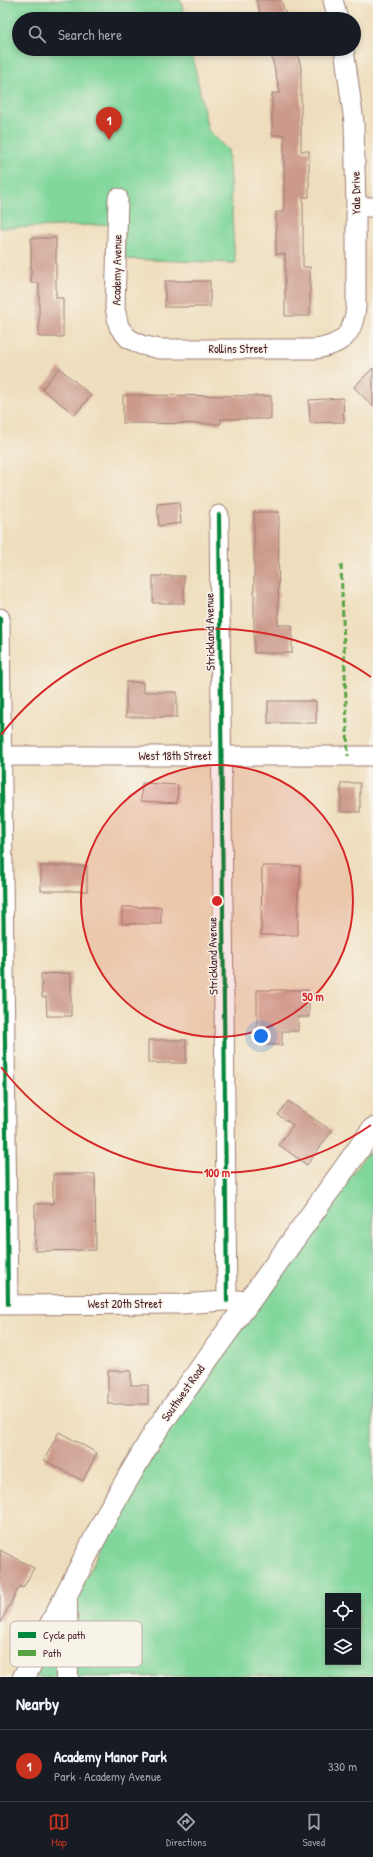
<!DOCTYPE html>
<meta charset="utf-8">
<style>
:root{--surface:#171b24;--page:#20242c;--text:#f1f3f6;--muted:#9ea1a6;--line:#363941;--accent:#c8321e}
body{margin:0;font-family:"Patrick Hand",sans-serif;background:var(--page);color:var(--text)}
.controls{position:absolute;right:12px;bottom:12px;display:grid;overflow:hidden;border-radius:0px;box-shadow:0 2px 6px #0003}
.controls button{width:36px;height:36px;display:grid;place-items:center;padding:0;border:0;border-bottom:1px solid var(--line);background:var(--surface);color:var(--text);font:20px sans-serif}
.you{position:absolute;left:261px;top:1036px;width:14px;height:14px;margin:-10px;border:3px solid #fff;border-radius:50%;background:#1a73e8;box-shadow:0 0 0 6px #1a73e833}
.badge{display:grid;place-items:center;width:26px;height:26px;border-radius:50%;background:var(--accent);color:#fff;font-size:13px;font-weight:700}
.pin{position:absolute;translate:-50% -33px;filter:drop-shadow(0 1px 2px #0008)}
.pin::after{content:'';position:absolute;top:21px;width:14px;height:12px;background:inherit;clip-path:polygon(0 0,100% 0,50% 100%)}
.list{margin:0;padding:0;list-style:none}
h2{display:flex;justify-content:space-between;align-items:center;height:52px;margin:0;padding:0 16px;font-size:17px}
h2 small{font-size:13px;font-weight:400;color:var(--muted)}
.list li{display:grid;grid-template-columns:26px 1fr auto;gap:12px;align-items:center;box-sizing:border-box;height:72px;padding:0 16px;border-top:1px solid var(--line)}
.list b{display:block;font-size:15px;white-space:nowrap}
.list p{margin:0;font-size:13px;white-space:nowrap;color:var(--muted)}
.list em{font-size:13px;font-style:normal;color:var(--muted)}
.icon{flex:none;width:22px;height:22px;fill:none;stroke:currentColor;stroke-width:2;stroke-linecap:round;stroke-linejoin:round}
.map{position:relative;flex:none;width:373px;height:1677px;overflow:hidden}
.search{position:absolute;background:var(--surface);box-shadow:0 2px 6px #0003;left:12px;right:12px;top:12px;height:44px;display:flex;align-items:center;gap:10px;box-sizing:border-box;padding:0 14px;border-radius:22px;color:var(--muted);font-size:15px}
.sheet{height:124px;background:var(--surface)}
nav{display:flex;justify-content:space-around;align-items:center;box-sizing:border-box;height:56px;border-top:1px solid var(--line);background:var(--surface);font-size:11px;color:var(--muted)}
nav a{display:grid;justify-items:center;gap:2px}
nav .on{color:var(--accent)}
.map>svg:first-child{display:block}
</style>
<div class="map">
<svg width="373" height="1677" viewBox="0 0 373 1677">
<rect width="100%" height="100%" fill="#f7f3e8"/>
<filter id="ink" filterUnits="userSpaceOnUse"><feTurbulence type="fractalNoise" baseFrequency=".025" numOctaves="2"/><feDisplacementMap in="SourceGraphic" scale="8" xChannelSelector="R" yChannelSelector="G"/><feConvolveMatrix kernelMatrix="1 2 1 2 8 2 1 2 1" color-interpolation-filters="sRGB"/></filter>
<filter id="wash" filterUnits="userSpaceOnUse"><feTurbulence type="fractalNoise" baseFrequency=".012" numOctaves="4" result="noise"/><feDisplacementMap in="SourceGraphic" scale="16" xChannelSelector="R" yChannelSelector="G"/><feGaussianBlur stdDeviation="0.9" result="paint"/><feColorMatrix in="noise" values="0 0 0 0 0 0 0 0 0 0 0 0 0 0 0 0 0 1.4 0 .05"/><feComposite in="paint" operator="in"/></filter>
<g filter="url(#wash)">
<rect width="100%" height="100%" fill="#efdebd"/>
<g fill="#81d79b" stroke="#667b63" fill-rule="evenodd">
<path d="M 0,0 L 181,0 L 185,19 L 19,19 L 19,49 L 191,49 L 208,130 L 228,150 L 235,263 L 123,259 L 125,224 L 0,228 Z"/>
<path d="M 367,1153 L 373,1158 L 373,1675 L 76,1677 L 75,1599 L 126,1501 L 163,1438 L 254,1310 L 260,1309 L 259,1303 ZM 328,1596 L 358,1596 L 358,1662 L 328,1662 Z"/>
<path d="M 57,1634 L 58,1677 L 35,1677 Z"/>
</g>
<g id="blocks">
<g fill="#cb9a8b">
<path d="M 256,0 L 281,0 L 286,15 L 271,19 L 262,19 Z"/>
<path d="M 270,49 L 296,49 L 301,67 L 301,151 L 309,151 L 309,197 L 303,197 L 303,267 L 310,267 L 310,316 L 285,316 L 285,254 L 276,254 L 276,212 L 284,212 L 284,135 L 272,135 L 272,93 L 280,93 Z"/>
<path d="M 31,238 L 56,238 L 56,298 L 63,298 L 63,337 L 39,337 L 39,283 L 31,283 Z"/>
<rect x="165" y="281" width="45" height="26"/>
<path d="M 59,368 L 91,395 L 75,415 L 42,389 Z"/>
<path d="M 373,368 L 373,407 L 354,387 Z"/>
<path d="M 123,395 L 271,396 L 271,419 L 221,419 L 221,424 L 123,423 Z"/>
<path d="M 343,398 L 344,422 L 310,423 L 309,400 Z"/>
<path d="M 179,502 L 181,523 L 159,526 L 157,504 Z"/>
<path d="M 254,512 L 279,512 L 278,625 L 292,625 L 292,653 L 254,653 Z"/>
<rect x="153" y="576" width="31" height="27"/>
<path d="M 126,682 L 143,682 L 143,692 L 177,692 L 177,717 L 126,717 Z"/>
<rect x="268" y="701" width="48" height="22"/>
<path d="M 142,783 L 178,785 L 177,803 L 141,801 Z"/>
<rect x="341" y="783" width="19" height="29"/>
<rect x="41" y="866" width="46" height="25"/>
<path d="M 262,866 L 300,866 L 300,890 L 298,890 L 298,935 L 261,935 Z"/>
<rect x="122" y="907" width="39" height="17"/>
<path d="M 71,973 L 71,1016 L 47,1016 L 46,997 L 42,997 L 41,974 Z"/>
<path d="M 257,990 L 309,990 L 309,1017 L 298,1017 L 298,1031 L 282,1031 L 282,1045 L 257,1045 Z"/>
<rect x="148" y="1040" width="38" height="23"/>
<path d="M 288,1101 L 332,1131 L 307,1165 L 279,1145 L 293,1125 L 278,1115 Z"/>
<path d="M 53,1174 L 95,1174 L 96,1250 L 35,1251 L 35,1204 L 53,1204 Z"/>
<path d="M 108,1371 L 131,1371 L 131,1385 L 148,1385 L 148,1404 L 108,1404 Z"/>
<path d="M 59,1432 L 97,1453 L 83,1481 L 44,1460 Z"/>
<path d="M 0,1550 L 34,1568 L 23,1588 L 20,1586 L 0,1623 Z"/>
</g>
</g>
</g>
<g filter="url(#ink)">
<use href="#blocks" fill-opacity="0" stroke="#9c7e74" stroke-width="1"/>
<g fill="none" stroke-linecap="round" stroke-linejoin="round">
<g stroke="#9c7e74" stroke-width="21">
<g id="street">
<path d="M 333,0 L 338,19"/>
<path d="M 118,198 L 115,308 L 119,327 L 128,338 L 141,345 L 160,349 L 316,349 C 343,344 353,335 356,307 L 356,207 L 354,122 L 344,49"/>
<path d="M 356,207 L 373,207"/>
<path d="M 219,515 L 227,1301"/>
<path d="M 0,618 L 8,1304"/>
<path d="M 0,756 L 373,756"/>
<path d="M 0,1305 L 182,1304 L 239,1300"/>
</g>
</g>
<g stroke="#9c7e74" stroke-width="24">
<g id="secondary">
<path d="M 66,1597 L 67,1677"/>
<path d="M 24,1677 L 110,1509 L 155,1432 L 373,1129"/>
</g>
</g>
<use href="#street" stroke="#fff" stroke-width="19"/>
<use href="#secondary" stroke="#fff" stroke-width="22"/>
<path stroke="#56a243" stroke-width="3" stroke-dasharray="6 3" stroke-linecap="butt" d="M 341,565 L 348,756"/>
<g stroke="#f7f3e8" stroke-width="6">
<g id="cycleway">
<path d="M 219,515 L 227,1301"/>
<path d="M 0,618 L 8,1304"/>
</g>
</g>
<use href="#cycleway" stroke="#00873e" stroke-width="4"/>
</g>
</g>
<circle cx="217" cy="901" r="136" fill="#d62828" fill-opacity=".12"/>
<g fill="none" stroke="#d62828" stroke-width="2">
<circle cx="217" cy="901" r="136"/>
<path d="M371 1125A272 272 0 0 1 1 1067M1 735A272 272 0 0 1 371 677"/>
</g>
<g text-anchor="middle" stroke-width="3" stroke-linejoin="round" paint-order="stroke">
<g font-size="12" fill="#4a1f2b" stroke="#f7f3e8">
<text transform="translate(356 193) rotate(-91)" y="4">Yale Drive</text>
<text transform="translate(117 270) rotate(-89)" y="4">Academy Avenue</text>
<text x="238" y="353">Rollins Street</text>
<text transform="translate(210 632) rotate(-91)" y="4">Strickland Avenue</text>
<text x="175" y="760">West 18th Street</text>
<text transform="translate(213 956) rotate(-91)" y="4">Strickland Avenue</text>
<text x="125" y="1308">West 20th Street</text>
<text transform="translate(183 1393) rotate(-55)" y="4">Southwest Road</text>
</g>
</g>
<rect x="10" y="1621" width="132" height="46" rx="6" fill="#f7f3e8" stroke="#c3b3af" stroke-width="1"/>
<rect x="18" y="1632" width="18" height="6" fill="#00873e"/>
<rect x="18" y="1650" width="18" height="6" fill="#56a243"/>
<g font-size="11" fill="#4a1f2b">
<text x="43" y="1639">Cycle path</text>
<text x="43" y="1657">Path</text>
</g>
<circle cx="217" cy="901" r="6" fill="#d62828" stroke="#f7f3e8" stroke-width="2"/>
<g font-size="12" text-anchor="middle" font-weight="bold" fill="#d62828" stroke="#f7f3e8" stroke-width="3" stroke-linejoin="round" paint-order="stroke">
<text x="313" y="1001">50 m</text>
<text x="217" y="1177">100 m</text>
</g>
</svg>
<div class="controls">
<button><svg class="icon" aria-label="locate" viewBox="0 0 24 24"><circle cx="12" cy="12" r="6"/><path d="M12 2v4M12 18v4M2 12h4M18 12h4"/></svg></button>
<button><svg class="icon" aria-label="layers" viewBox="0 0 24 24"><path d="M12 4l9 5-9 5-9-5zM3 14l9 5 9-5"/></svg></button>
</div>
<div class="you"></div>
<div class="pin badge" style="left:109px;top:140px">1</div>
<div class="search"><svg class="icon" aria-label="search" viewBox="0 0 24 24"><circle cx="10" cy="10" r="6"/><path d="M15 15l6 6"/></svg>Search here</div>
</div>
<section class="sheet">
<h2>Nearby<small></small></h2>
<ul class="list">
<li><span class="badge">1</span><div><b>Academy Manor Park</b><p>Park · Academy Avenue</p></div><em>330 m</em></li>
</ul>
</section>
<nav>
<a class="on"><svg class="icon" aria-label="map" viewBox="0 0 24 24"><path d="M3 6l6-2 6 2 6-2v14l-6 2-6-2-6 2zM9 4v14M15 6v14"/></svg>Map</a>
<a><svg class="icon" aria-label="directions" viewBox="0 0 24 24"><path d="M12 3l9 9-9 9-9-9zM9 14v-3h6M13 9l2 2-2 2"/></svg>Directions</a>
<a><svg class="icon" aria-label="saved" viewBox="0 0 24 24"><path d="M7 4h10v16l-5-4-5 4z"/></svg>Saved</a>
</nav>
